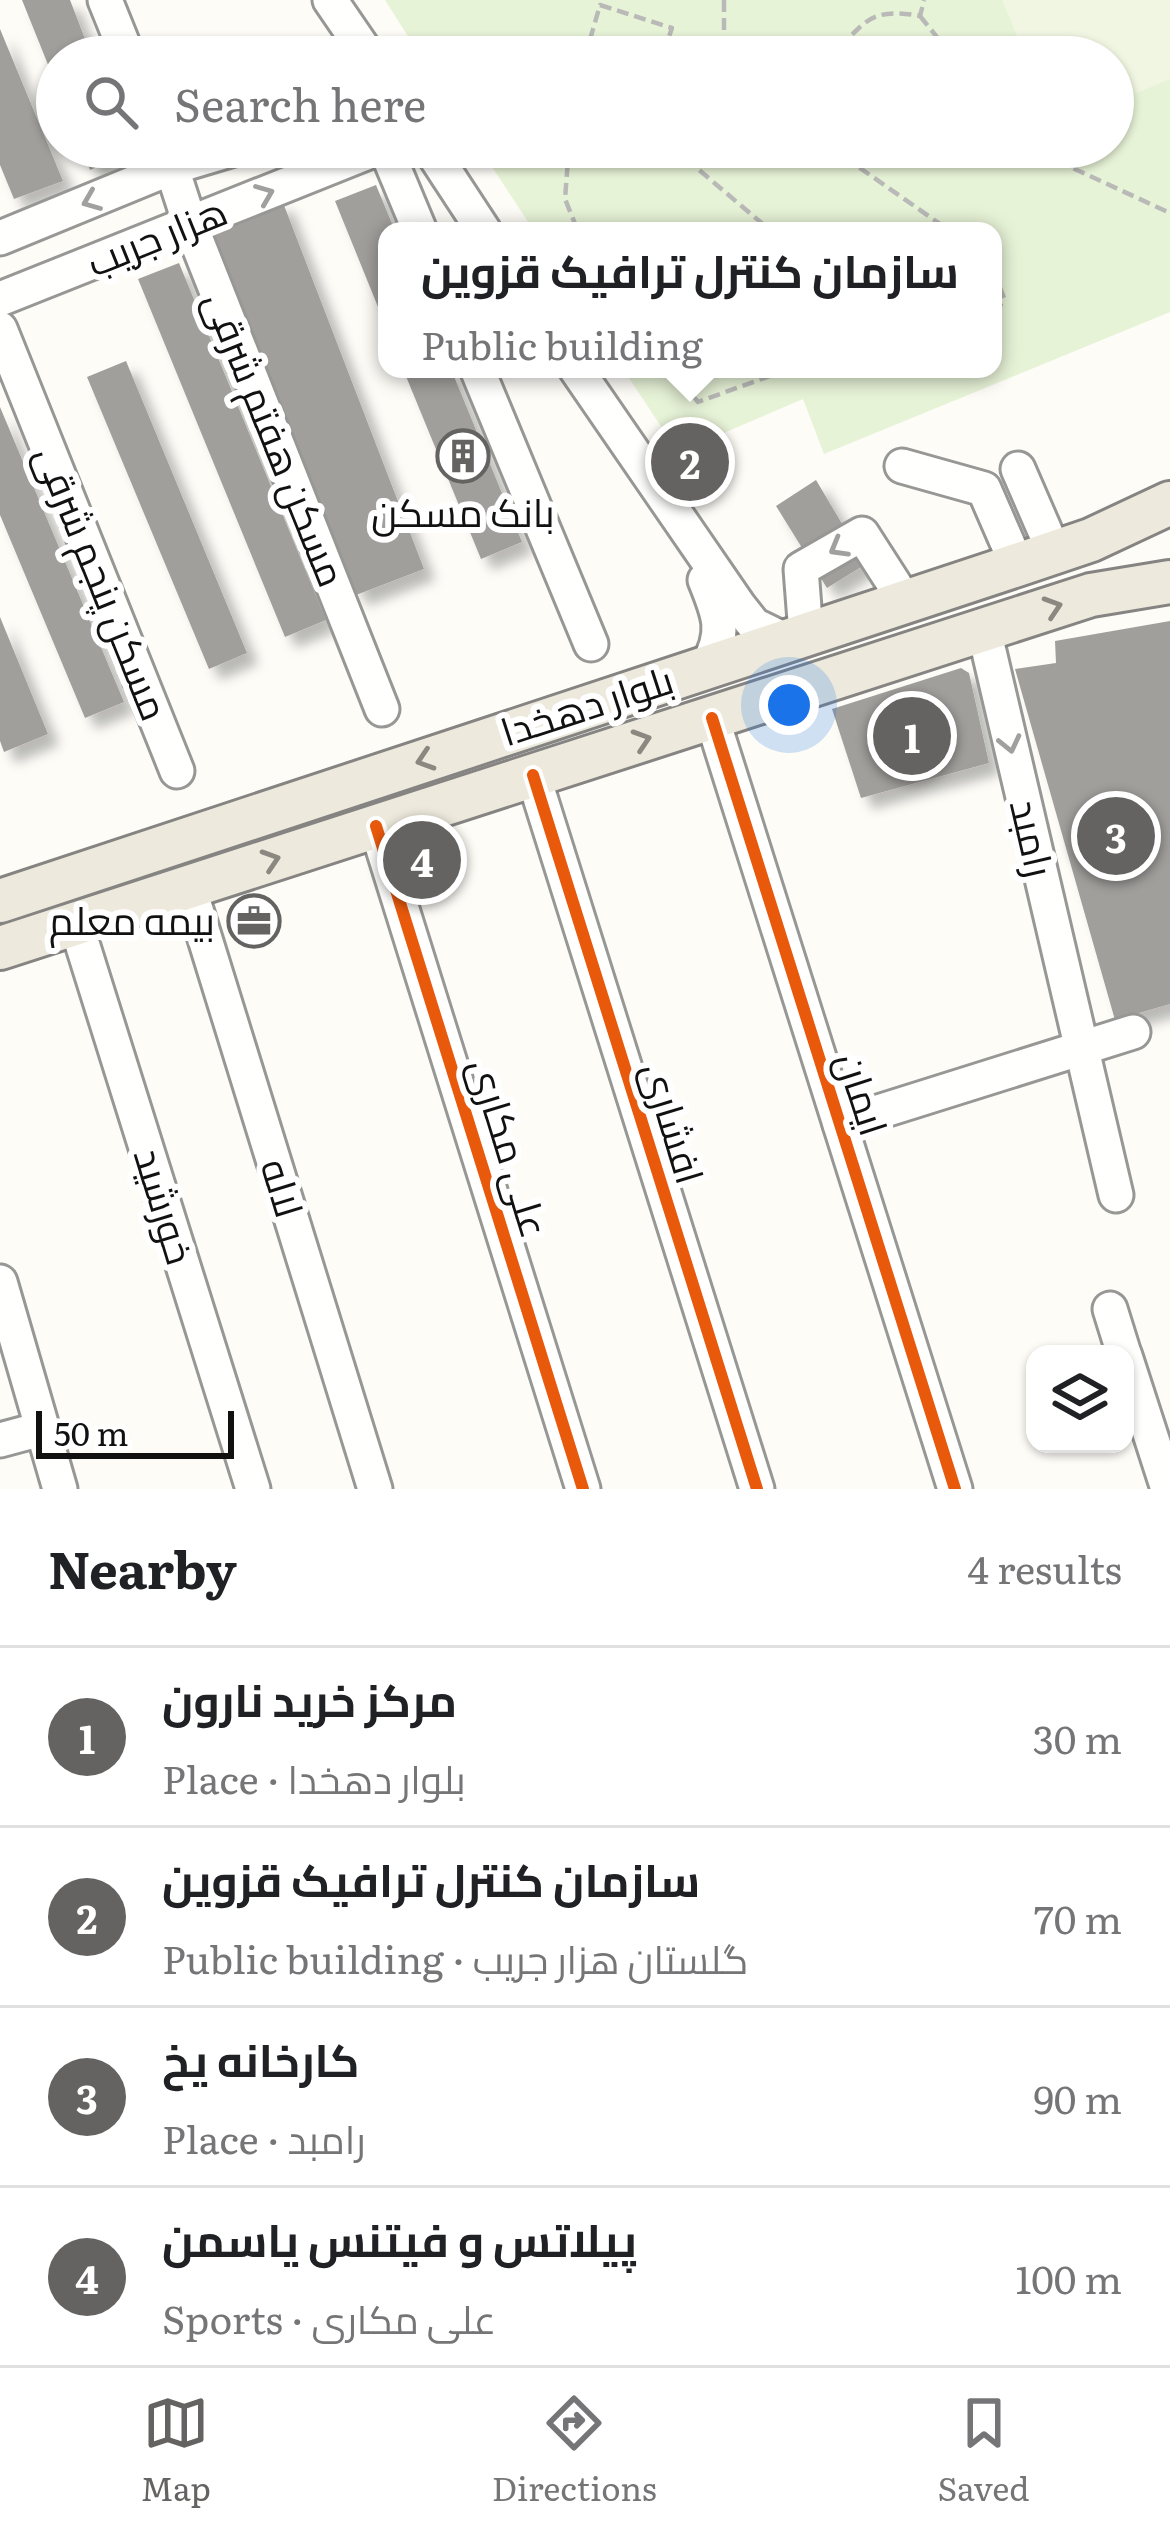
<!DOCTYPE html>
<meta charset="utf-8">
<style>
:root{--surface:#fff;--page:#f6f6f6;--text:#202124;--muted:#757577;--line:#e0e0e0;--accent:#646362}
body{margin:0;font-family:Literata,Cairo,serif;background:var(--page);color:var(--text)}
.controls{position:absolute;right:36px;bottom:36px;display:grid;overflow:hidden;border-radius:24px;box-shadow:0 3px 9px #0004}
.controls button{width:108px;height:108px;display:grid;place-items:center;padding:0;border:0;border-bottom:3px solid var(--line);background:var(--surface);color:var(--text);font:60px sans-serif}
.scale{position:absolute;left:36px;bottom:30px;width:198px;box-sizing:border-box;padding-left:12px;border:6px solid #111;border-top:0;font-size:33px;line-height:42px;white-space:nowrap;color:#111;-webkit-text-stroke:9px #fff;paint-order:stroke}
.you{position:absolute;left:789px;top:705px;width:42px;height:42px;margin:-30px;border:9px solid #fff;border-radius:50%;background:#1a73e8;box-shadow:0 0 0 18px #1a73e833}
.badge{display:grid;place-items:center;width:78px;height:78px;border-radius:50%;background:var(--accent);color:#fff;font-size:39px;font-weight:700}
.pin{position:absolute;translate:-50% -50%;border:6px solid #fff;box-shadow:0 3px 12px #0006}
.popup{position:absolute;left:378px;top:222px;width:624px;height:156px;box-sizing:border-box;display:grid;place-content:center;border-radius:24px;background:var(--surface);filter:drop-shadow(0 3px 9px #0005);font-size:39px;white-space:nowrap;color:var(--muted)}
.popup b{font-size:45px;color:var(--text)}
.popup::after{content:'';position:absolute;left:50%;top:100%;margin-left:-24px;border:24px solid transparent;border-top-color:var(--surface)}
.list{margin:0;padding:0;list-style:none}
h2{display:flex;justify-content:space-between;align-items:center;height:156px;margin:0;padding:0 48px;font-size:51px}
h2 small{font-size:39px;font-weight:400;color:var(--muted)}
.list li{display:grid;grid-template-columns:78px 1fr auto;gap:36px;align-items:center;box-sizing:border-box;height:180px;padding:0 48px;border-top:3px solid var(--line)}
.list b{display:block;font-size:45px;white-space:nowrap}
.list p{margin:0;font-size:39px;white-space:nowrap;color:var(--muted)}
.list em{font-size:39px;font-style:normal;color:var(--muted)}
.icon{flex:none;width:66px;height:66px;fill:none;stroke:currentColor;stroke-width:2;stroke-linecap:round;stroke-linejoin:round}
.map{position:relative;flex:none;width:1170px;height:1489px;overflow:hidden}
.search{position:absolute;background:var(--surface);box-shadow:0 3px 9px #0004;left:36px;right:36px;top:36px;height:132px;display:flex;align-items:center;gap:30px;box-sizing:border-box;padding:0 42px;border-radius:66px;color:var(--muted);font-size:45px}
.sheet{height:876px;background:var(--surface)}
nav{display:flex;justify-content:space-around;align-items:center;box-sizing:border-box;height:168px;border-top:3px solid var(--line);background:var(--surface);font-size:33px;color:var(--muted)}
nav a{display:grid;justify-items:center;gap:6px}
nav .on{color:var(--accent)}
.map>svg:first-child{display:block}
</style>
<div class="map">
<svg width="1170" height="1489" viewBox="0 0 1170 1489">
<defs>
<filter id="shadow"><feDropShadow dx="11" dy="11" stdDeviation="6" flood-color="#0004"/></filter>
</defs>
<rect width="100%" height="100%" fill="#fdfcf7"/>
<path fill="#e7f3d7" d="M 385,0 L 1170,0 L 1170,312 L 824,454 L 803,399 L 700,443 L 668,437 L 623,369 L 993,369 L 993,231 L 534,231 L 479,147 L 1113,147 L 1113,57 L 421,57 Z"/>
<path fill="#f0f6e1" d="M 1002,0 L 1170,0 L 1170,79 L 1113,103 L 1113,57 L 1026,57 Z"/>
<g fill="#a19f9c" filter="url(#shadow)">
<path d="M 22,0 L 70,0 L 92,57 L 57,57 L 57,87 Z"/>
<path d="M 0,29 L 63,181 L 14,199 L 0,165 Z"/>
<path d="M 81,147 L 128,147 L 131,153 L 90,170 Z"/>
<path d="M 376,185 L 395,231 L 387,231 L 387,329 L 335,201 Z"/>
<path d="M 282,200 L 424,569 L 356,595 L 211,226 Z"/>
<path d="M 179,263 L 326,620 L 285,637 L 138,279 Z"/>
<path d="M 126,361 L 247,653 L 209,669 L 87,377 Z"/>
<path d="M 403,369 L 451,369 L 522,542 L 481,559 Z"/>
<path d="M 0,407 L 124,702 L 85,718 L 0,515 Z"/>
<path d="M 816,480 L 866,564 L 827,588 L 776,506 Z"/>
<path d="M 0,617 L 48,734 L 4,752 L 0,741 Z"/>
<path d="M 1170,621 L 1170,1004 L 1115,1020 L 1015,669 L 1056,663 L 1055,641 Z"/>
<path d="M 961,668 L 969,673 L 989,763 L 861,798 L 832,709 Z"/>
</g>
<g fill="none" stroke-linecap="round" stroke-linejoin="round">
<g stroke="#979795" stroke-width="39">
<g id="minor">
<path d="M 105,0 L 128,57"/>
<path d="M 330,0 L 369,57"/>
<path d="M 165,147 L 190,224 L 382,709"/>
<path d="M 385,147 L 420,231"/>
<path d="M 429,147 L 484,231"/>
<path d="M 0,238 L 173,167 L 240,147"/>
<path d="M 0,299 L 381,147"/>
<path d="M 0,329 L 177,771"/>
<path d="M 477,369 L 591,644"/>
<path d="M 576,369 L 739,606 L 754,625 L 785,640"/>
<path d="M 902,466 L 984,489 L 1017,565"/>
<path d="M 1018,469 L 1054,552"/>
<path d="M 705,580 C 719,614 727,633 707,666"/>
<path d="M 984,630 L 1116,1195"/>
<path d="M 806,634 L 801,569 L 862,534 L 905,601"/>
<path d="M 712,718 L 955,1489"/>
<path d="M 533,775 L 757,1489"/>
<path d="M 376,826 L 583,1489"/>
<path d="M 189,887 L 375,1489"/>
<path d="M 76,924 L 253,1489"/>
<path d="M 840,1124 L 1133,1032"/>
<path d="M 0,1282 L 60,1489"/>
<path d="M 1110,1309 L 1124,1354"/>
<path d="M 1125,1356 L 1168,1489"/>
<path d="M 0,1440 L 41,1429"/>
</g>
</g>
<g stroke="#858482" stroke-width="48">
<g id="major">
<path d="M 0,901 L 1017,565 L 1091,540 L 1170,503"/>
<path d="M 0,948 L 1091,595 L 1170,582"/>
</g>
</g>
<g stroke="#b9b9b8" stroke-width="4.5" stroke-dasharray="12 6" stroke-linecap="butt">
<path d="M 724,0 L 724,57"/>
<path d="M 920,16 L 953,57"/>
<path d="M 547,57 L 589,41"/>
<path d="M 585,57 L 600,5 L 672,28 L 662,57"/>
<path d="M 824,57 C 866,31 860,5 920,16 L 924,0"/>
<path d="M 569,147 L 565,199 L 578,231"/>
<path d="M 672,147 L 771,231"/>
<path d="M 830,147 L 950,231"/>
<path d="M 1045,147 L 1066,165 L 1170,213"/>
<path d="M 993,270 L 1004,298 L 993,320"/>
<path d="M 671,369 L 698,402 L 789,369"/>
<path d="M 833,370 L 845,369"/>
</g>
<use href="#minor" stroke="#fffffe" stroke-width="33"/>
<use href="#major" stroke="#ede9dc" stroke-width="42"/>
<g stroke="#fff" stroke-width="20">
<g id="cycleway">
<path d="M 712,718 L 955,1489"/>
<path d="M 533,775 L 757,1489"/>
<path d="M 376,826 L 583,1489"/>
</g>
</g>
<use href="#cycleway" stroke="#e8590c" stroke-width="12"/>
</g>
<defs><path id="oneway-chevron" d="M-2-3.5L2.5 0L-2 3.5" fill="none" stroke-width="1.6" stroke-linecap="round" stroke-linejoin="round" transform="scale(3)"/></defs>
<g stroke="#a0a09f">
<use href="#oneway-chevron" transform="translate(265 194) rotate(-22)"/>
<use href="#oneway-chevron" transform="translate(91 201) rotate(158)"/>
<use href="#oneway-chevron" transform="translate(838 548) rotate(150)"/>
<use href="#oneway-chevron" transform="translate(1010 744) rotate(77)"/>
</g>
<g stroke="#8a8881">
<use href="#oneway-chevron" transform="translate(1053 607) rotate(-18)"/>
<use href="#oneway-chevron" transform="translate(642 740) rotate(-18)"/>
<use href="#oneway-chevron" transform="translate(425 760) rotate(162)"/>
<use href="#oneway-chevron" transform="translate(271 860) rotate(-18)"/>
</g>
<defs>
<g id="building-ring" transform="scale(2.7)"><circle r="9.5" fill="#fff" stroke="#646362" stroke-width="1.5"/><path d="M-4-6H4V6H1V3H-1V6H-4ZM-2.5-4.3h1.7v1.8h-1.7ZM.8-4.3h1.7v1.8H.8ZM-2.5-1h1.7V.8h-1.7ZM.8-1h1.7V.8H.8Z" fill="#646362"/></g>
<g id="office-ring" transform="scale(2.7)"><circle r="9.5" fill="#fff" stroke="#646362" stroke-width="1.5"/><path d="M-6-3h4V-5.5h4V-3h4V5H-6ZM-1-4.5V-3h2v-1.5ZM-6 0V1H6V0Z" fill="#646362"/></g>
</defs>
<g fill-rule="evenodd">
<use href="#building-ring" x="463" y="456"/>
<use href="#office-ring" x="254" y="921"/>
</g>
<g text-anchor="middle" stroke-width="12" stroke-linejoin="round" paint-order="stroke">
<g font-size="39" fill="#111" stroke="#fff">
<text transform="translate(157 237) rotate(-22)" y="14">هزار جریب</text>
<text transform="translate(275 439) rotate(68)" y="14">مسکن هفتم شرقی</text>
<text transform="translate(102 583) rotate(68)" y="14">مسکن پنجم شرقی</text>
<text transform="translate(587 706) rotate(-18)" y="14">بلوار دهخدا</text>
<text transform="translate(1032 838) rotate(77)" y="14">رامبد</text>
<text transform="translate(862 1094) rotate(72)" y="14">ایمان</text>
<text transform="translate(673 1123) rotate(73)" y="14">افشاری</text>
<text transform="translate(509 1148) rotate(73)" y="14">علی مکاری</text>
<text transform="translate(282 1188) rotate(73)" y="14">لاله</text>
<text transform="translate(164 1206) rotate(73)" y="14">خورشید</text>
</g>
<g font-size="39" fill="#111" stroke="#fff">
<text x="463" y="527">بانک مسکن</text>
<text x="215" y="935" text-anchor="end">بیمه معلم</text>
</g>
</g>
</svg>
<div class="controls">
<button><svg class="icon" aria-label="layers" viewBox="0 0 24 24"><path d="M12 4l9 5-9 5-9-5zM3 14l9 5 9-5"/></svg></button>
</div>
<div class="scale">50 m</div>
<div class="you"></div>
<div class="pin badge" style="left:912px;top:736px">1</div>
<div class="pin badge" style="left:690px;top:462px">2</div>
<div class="popup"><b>سازمان کنترل ترافیک قزوین</b>Public building</div>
<div class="pin badge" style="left:1116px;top:836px">3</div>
<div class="pin badge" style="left:422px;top:860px">4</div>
<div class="search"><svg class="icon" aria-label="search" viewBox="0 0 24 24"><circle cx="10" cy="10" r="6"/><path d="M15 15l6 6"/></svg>Search here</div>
</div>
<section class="sheet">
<h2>Nearby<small>4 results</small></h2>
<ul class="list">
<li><span class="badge">1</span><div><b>مرکز خرید نارون</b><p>Place · بلوار دهخدا</p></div><em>30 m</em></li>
<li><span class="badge">2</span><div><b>سازمان کنترل ترافیک قزوین</b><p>Public building · گلستان هزار جریب</p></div><em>70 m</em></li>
<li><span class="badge">3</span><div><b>کارخانه یخ</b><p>Place · رامبد</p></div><em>90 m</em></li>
<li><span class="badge">4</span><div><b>پیلاتس و فیتنس یاسمن</b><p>Sports · علی مکاری</p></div><em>100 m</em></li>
</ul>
</section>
<nav>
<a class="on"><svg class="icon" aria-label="map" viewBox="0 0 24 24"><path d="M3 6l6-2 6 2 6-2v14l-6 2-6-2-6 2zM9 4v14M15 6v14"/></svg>Map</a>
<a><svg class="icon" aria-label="directions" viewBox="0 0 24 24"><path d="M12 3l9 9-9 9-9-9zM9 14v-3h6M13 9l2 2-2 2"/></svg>Directions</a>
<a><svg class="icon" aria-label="saved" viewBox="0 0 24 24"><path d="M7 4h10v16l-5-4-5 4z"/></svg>Saved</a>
</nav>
